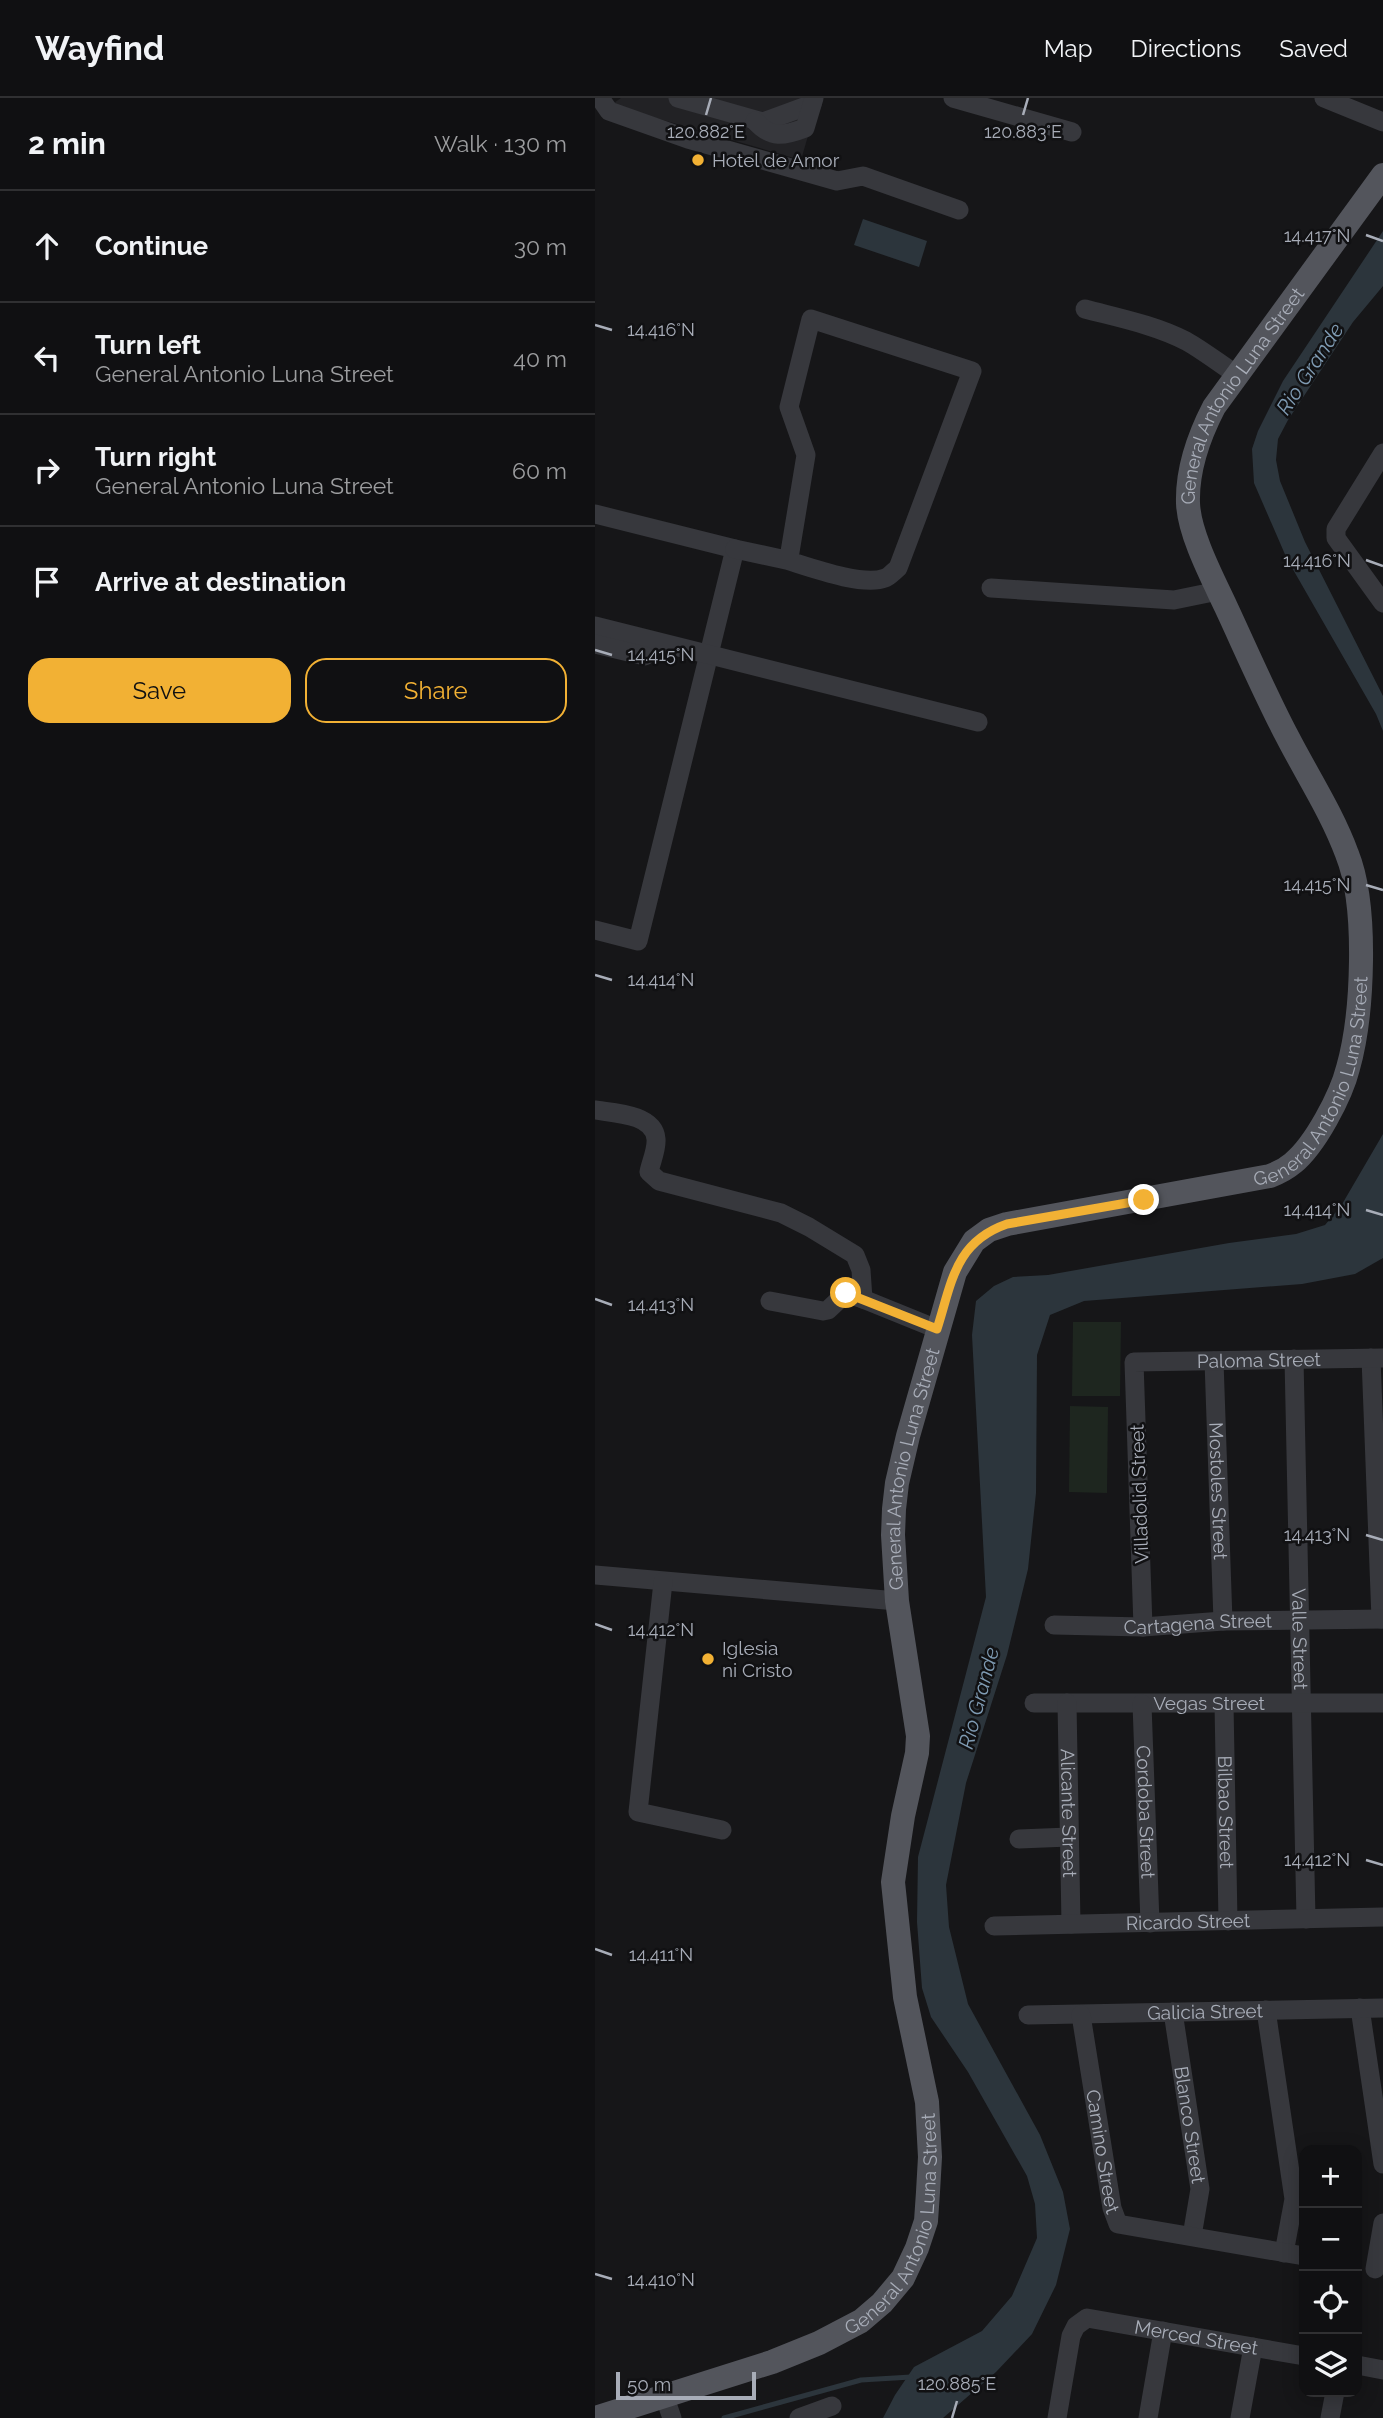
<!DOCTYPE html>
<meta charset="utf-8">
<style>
:root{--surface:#101012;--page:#1e1e20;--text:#f1f3f6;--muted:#9c9d9f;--line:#303032;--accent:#f2b134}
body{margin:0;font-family:Raleway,sans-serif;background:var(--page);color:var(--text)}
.controls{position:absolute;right:21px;bottom:21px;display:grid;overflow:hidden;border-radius:14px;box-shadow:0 4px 18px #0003}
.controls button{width:63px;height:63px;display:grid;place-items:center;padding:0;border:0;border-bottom:2px solid var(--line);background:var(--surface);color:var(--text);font:35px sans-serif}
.scale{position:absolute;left:21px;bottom:18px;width:140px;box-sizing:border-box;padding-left:7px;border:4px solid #a8adb8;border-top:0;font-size:19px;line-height:24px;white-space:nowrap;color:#a8adb8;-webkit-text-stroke:5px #111113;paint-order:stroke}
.stop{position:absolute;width:21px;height:21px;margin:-16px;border:5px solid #f2b134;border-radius:50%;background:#fff}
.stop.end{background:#f2b134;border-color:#fff;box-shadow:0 2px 7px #0008}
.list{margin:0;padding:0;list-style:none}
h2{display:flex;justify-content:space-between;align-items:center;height:91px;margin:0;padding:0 28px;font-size:30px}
h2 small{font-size:23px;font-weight:400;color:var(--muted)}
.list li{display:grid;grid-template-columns:46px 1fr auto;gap:21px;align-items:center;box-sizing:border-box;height:112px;padding:0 28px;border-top:2px solid var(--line)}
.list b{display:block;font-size:26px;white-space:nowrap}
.list p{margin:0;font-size:23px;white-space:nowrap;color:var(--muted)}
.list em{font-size:23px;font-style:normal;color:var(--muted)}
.actions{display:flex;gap:14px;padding:21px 28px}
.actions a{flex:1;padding:16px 0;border:2px solid var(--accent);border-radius:21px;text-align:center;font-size:24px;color:var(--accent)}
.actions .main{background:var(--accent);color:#111}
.icon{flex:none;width:38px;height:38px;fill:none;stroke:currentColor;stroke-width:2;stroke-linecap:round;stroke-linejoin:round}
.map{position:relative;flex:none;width:788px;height:2320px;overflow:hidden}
header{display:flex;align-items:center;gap:42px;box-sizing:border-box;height:98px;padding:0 35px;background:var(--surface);border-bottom:2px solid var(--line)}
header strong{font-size:33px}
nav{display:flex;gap:38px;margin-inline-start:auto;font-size:24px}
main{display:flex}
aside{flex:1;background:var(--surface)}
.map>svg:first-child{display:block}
</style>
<header>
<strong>Wayfind</strong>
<nav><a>Map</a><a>Directions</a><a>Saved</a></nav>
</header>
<main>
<aside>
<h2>2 min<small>Walk · 130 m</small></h2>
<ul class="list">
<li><svg class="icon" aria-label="ahead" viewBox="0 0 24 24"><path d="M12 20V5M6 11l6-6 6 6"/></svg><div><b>Continue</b></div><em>30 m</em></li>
<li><svg class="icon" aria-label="left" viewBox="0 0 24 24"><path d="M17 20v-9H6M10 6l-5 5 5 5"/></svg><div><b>Turn left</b><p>General Antonio Luna Street</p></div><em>40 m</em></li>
<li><svg class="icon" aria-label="right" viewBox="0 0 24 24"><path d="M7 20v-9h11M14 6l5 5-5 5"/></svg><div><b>Turn right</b><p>General Antonio Luna Street</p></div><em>60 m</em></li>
<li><svg class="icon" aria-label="arrive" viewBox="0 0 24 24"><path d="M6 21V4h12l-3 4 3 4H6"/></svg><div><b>Arrive at destination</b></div></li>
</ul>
<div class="actions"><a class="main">Save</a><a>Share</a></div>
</aside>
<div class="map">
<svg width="788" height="2320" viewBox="0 0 788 2320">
<rect width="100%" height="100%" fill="#161618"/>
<path fill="#222225" d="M 26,0 L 224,0 L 206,62 L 16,7 Z"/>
<g fill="#1e261f">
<path d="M 478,1224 L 526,1224 L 525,1298 L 477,1298 Z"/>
<path d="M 475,1308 L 513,1309 L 512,1395 L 474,1394 Z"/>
</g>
<g fill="#2c353c">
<path d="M 268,121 L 332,143 L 324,169 L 259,147 Z"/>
<path d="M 788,133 L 788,188 L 758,224 L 693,322 L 683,341 L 681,362 L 685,383 L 710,444 L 788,598 L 788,633 L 781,616 L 692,461 L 659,385 L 657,351 L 663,333 L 688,283 Z"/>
<path d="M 788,1036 L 788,1160 L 760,1176 L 707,1186 L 489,1203 L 455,1217 L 442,1257 L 441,1395 L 433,1471 L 412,1557 L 371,1685 L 351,1787 L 354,1829 L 373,1906 L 445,2037 L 468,2094 L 475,2131 L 461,2187 L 437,2236 L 401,2274 L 348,2320 L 288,2320 L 300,2297 L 319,2269 L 387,2233 L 417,2198 L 442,2140 L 440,2106 L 432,2078 L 373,1974 L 336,1919 L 327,1890 L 322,1824 L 323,1759 L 391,1499 L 377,1237 L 381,1203 L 399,1188 L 418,1179 L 453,1177 L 634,1145 L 701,1136 L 730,1127 L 746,1108 Z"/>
</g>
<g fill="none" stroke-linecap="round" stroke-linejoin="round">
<path stroke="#2c353c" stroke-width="5" d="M 129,2320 L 266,2282 L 316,2279"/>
<g stroke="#37383d" stroke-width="19">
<path d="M 5,0 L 14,13 L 93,41 L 242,83 L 268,78 L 364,112"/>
<path d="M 83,0 L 168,24 L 217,6"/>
<path d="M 358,0 L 477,34"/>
<path d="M 729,0 L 788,24"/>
<path d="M 160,23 C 176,41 189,38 210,30 L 219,0"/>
<path d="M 490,211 C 524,220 560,227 591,243 C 609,253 625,266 642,277"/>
<path d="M 788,355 L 741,431 L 741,440 L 788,505"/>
<path d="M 0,416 L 140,451 L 43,843 L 0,832"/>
<path d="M 140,451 L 191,462 L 195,454 L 211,357 L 194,309 L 216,221 L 377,273 L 303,470 C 299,473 294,479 290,480 C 268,489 214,469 191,462"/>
<path d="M 396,490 L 579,502 L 623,493"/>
<path d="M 0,528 L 383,624"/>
<path d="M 0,546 L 50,558"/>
<path d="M 0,1012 C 19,1015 59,1016 61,1041 C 62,1051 56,1064 54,1074 L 64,1083 L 186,1115 L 214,1129 L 260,1157 L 266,1172 L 268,1201 L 342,1231"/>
<path d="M 175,1203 L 228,1213 L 233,1212 L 251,1195 L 268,1201"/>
<path d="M 776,1260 L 786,1521"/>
<path id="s1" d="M 699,1261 L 711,1821"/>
<path id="s2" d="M 619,1263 L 628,1523"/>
<path d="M 0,1477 L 302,1503"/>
<path d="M 68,1484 L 43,1714 L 127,1732"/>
<path id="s3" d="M 459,1527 L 548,1529 L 628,1523 L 788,1521"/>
<path id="s4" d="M 548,1529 L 539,1264 L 788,1260"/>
<path id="s5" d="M 439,1605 L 788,1605"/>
<path id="s6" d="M 472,1605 L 476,1826"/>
<path id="s7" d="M 547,1606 L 555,1825"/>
<path id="s8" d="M 629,1606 L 633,1823"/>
<path d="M 424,1741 L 474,1739"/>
<path id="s9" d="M 399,1828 L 788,1819"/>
<path d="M 765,1910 L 788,2066"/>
<path d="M 671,1912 L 699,2101 L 689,2155"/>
<path id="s10" d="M 578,1914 L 605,2091 L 597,2138"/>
<path id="s11" d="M 433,1917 L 788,1910"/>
<path id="s12" d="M 486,1917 L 517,2110 L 523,2126 L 709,2158"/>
<path d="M 780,2171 L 788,2125"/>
<path d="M 762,2267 L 788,2272"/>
<path d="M 69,2297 L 77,2320"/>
<path d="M 204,2320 L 237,2308"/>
<path id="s13" d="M 462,2320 L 476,2238 L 481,2228 L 492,2220 L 709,2258"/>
<path d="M 553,2320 L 568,2233"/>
<path d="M 645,2320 L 658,2249"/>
<path d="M 735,2320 L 740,2294"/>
</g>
<path stroke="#53555c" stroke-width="24" id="s14" d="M 0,2320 L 177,2264 L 224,2245 L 266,2223 L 287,2205 L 308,2180 L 322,2150 L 331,2123 L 333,2094 L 335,2059 L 332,2004 L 310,1899 L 298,1784 L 308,1718 L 322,1655 L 323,1638 L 302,1503 L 298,1437 L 299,1411 L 302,1385 L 313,1338 L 360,1174 L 379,1143 L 394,1132 L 412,1126 L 675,1078 C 683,1075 691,1071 698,1065 C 720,1047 746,998 753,970 C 768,917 773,808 752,756 C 737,715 712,677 692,638 C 670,596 651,552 631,509 C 618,481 594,436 593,405 C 592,372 604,338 619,309 L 788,77"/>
</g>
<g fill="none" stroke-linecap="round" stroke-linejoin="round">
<path stroke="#f2b134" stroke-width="9" d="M 251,1195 L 342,1231 C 357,1184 360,1144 412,1126 L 549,1102"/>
</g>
<path fill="none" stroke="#a8adb8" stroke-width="2.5" d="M 111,17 L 116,0M 428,17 L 433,0M 771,137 L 788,143M 0,227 L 17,232M 771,462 L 788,468M 0,552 L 17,557M 771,787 L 788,792M 0,877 L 17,882M 771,1112 L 788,1117M 0,1201 L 17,1207M 771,1437 L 788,1442M 0,1526 L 17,1532M 771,1762 L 788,1767M 0,1851 L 17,1857M 0,2176 L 17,2181M 357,2320 L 362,2303"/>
<g fill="#f2b134" stroke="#111113" stroke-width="2.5">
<circle cx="103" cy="62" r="7"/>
<circle cx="113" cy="1561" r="7"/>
</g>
<g text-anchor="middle" stroke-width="5" stroke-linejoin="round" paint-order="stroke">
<g font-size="19" fill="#a8adb8" stroke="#111113" text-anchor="start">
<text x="117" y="69">Hotel de Amor</text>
<text x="127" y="1557">Iglesia<tspan x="127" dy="22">ni Cristo</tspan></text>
</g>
<g font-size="19" fill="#a8adb8" stroke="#111113">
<text dy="7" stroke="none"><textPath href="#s14" startOffset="2574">General Antonio Luna Street</textPath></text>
<text dy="7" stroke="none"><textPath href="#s14" startOffset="1818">General Antonio Luna Street</textPath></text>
<text dy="7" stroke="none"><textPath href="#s4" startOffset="390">Paloma Street</textPath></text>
<text dy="7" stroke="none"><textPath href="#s14" startOffset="1167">General Antonio Luna Street</textPath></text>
<text dy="7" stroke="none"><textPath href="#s2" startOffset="130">Mostoles Street</textPath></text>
<text transform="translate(544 1396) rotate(-92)" y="7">Villadolid Street</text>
<text dy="7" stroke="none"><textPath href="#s3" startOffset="144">Cartagena Street</textPath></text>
<text dy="7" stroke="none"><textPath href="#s1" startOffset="280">Valle Street</textPath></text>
<text dy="7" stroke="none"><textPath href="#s5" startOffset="175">Vegas Street</textPath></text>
<text dy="7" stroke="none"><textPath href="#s7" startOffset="108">Cordoba Street</textPath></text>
<text dy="7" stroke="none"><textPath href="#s8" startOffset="108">Bilbao Street</textPath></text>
<text dy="7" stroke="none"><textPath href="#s6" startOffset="110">Alicante Street</textPath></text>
<text dy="7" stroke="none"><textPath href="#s9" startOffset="194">Ricardo Street</textPath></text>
<text dy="7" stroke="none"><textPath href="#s11" startOffset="177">Galicia Street</textPath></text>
<text dy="7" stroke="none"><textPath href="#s10" startOffset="114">Blanco Street</textPath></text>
<text dy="7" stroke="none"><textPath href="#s12" startOffset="138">Camino Street</textPath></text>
<text dy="7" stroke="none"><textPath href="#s14" startOffset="390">General Antonio Luna Street</textPath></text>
<text dy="7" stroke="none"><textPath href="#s13" startOffset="219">Merced Street</textPath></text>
</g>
<g font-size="21" font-style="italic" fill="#7f9bb3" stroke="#111113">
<text transform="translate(715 271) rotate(-57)" y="7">Rio Grande</text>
<text transform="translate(384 1600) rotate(-75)" y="7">Rio Grande</text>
</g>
</g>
<g font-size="18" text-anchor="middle" fill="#a8adb8" stroke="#111113" stroke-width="5" stroke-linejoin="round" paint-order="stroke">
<text x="111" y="40">120.882°E</text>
<text x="428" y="40">120.883°E</text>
<text x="722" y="144">14.417°N</text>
<text x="66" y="238">14.416°N</text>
<text x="722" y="469">14.416°N</text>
<text x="66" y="563">14.415°N</text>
<text x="722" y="793">14.415°N</text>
<text x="66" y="888">14.414°N</text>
<text x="722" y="1118">14.414°N</text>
<text x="66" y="1213">14.413°N</text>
<text x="722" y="1443">14.413°N</text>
<text x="66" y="1538">14.412°N</text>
<text x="722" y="1768">14.412°N</text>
<text x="66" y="1863">14.411°N</text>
<text x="66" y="2188">14.410°N</text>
<text x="362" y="2292">120.885°E</text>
</g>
</svg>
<div class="controls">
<button>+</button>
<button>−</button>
<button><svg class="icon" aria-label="locate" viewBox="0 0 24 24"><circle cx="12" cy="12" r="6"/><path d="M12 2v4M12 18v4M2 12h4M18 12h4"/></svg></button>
<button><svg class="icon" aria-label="layers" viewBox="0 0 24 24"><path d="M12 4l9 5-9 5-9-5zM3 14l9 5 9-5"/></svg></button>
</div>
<div class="scale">50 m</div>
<div class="stop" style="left:251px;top:1195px"></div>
<div class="stop end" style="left:549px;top:1102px"></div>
</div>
</main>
